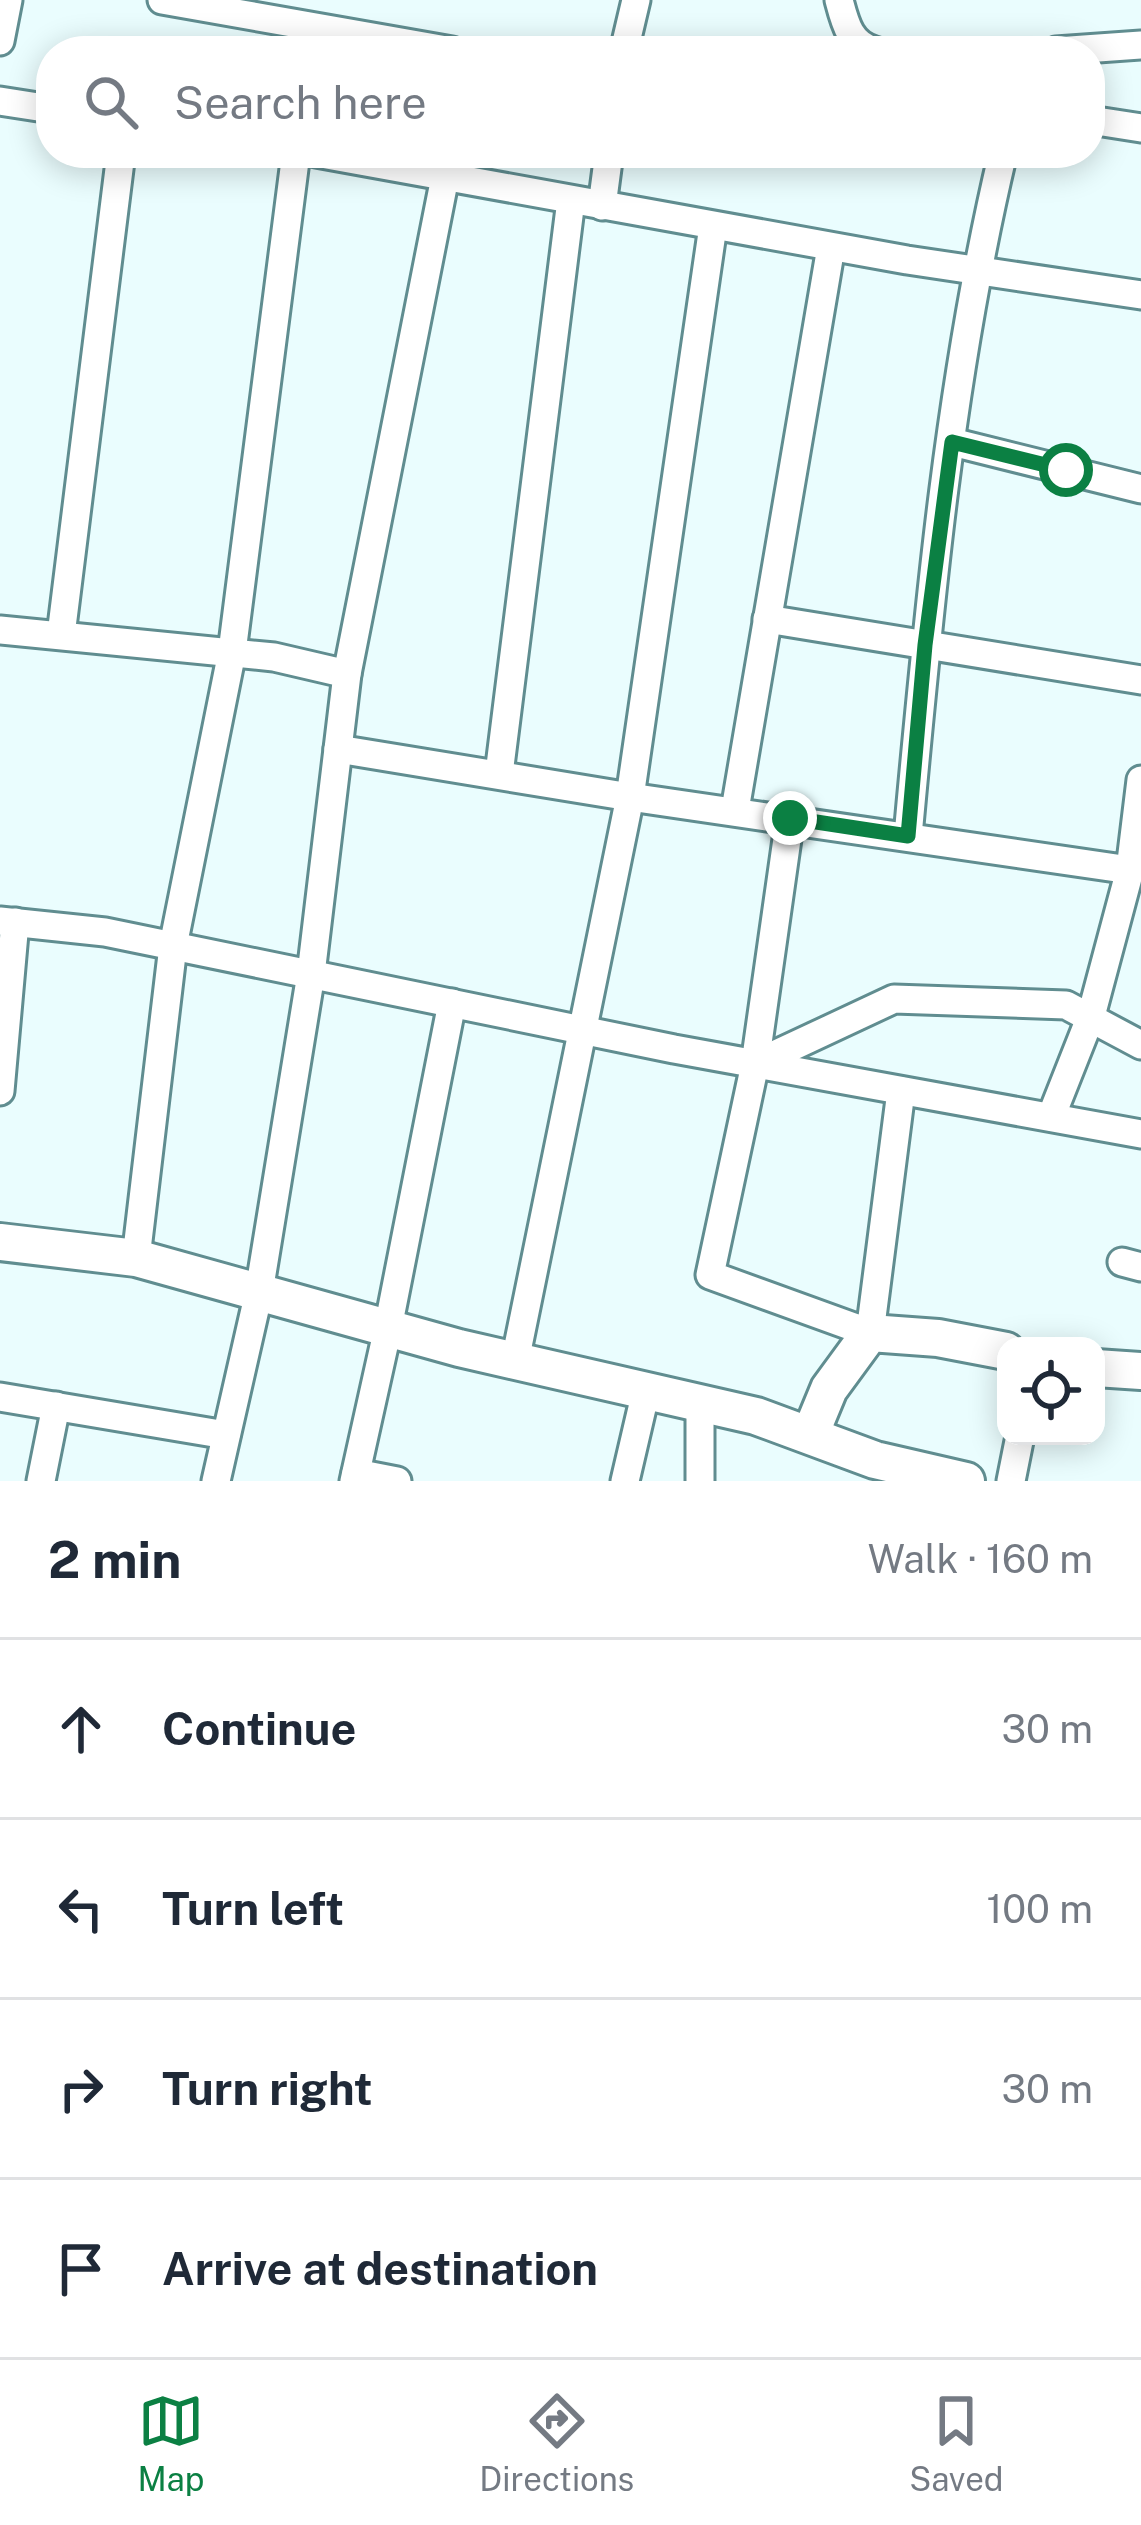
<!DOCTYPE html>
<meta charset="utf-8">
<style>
:root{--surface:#fff;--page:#f6f6f7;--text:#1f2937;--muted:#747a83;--line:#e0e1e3;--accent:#0b8043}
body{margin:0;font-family:"Public Sans",sans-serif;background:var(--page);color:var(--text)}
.controls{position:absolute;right:36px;bottom:36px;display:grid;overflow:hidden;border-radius:24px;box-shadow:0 6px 30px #0003}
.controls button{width:108px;height:108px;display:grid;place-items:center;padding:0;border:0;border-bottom:3px solid var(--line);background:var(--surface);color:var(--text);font:60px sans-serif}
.stop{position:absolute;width:36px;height:36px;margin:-27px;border:9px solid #0b8043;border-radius:50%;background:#fff}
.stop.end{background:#0b8043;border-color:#fff;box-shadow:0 3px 12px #0008}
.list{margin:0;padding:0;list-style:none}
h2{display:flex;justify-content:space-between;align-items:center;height:156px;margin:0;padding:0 48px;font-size:51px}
h2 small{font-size:39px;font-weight:400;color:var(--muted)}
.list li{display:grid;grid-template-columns:78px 1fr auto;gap:36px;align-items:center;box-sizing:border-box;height:180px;padding:0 48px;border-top:3px solid var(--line)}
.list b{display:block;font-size:45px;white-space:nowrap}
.list em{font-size:39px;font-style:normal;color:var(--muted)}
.icon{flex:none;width:66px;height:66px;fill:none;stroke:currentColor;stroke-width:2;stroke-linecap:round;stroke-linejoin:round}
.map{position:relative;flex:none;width:1141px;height:1481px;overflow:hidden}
.search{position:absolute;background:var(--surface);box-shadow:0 6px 30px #0003;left:36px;right:36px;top:36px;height:132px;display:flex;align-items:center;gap:30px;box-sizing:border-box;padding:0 42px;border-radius:48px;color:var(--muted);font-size:45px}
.sheet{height:876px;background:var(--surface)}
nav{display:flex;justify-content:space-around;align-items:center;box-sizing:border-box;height:168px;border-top:3px solid var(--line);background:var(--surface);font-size:33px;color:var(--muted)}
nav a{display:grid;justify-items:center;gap:6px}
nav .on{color:var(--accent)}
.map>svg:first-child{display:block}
</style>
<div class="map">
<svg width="1141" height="1481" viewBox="0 0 1141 1481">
<rect width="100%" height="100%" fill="#eafdfe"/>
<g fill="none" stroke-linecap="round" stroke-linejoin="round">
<g stroke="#608d90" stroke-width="33">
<g id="street">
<path d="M 162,0 L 452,51"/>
<path d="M 839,0 C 845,23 850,45 875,51"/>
<path d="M 0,41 L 8,0"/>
<path d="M 624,51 L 636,0"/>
<path d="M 1056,51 L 1141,45"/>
<path d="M 0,101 L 51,109"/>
<path d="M 1090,120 L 1141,128"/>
<path d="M 316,153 L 907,260 L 1141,295"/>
<path d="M 602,206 L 609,153"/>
<path d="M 952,442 L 1141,489"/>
<path d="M 767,619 L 1141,680"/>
<path d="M 0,630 L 274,657 L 347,674"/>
<path d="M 61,635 L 121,153"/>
<path d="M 338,749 L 630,797 L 1130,870 L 1141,780"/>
<path d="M 499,774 L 571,200"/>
<path d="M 735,810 L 831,247"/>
<path d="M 790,818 L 755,1064 L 710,1275 L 870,1333 L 901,1091"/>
<path d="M 908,836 C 929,607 950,376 1003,153"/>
<path d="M 0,921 L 105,932 L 674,1049 L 1141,1134"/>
<path d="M 755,1064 L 894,999 L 1066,1005 L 1141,1045"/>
<path d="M 0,1091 L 15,922"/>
<path d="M 1051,1117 L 1091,1016 L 1130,870"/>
<path d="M 136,1258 L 173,946 L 232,652 L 296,153"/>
<path d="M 1122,1262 L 1141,1267"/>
<path d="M 515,1361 L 630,797 L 713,226"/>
<path d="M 0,1397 L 226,1435"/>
<path d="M 700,1403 L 700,1481"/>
<path d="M 356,1473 L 397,1481"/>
<path d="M 41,1481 L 56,1406"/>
<path d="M 216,1481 L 259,1292 L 311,974 L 347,674 L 445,177"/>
<path d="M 354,1481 L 388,1328 L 452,1003"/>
<path d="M 625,1481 L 646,1391"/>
<path d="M 1011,1481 L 1020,1436"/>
</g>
</g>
<g stroke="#608d90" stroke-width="42">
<g id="secondary">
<path d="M 0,1242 L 136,1258 L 459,1348 L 756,1416 L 875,1460 L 966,1481"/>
<path d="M 1096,1368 L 1141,1371"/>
<path d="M 810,1435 L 829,1389 L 870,1333 L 938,1338 L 1006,1351"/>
</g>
</g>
<use href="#street" stroke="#fff" stroke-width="27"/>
<use href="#secondary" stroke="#fff" stroke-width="36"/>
</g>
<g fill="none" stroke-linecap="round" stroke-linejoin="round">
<path stroke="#0b8043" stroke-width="15" d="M 790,818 L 908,836 L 925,645 L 952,442 L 1066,470"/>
</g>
</svg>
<div class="controls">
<button><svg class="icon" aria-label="locate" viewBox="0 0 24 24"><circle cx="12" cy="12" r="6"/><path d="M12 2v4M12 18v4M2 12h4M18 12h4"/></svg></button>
</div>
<div class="stop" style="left:1066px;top:470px"></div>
<div class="stop end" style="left:790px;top:818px"></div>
<div class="search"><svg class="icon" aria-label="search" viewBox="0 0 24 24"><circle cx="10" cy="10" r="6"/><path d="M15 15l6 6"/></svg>Search here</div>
</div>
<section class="sheet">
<h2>2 min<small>Walk · 160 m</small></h2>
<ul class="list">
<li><svg class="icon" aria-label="ahead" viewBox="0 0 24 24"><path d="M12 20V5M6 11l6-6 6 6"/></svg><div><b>Continue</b></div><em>30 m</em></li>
<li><svg class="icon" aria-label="left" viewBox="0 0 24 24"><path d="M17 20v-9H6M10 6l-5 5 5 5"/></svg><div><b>Turn left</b></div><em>100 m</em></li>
<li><svg class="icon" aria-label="right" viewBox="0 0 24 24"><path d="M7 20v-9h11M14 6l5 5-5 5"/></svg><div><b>Turn right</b></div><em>30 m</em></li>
<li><svg class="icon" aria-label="arrive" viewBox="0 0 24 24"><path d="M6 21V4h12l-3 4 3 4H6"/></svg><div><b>Arrive at destination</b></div></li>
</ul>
</section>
<nav>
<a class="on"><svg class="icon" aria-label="map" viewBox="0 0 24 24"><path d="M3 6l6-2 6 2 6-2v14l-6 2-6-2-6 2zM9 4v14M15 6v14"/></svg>Map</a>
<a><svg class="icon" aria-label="directions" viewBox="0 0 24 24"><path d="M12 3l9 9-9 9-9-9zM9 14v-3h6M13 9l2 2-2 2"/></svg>Directions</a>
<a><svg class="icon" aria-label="saved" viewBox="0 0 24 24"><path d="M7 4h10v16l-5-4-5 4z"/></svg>Saved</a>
</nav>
